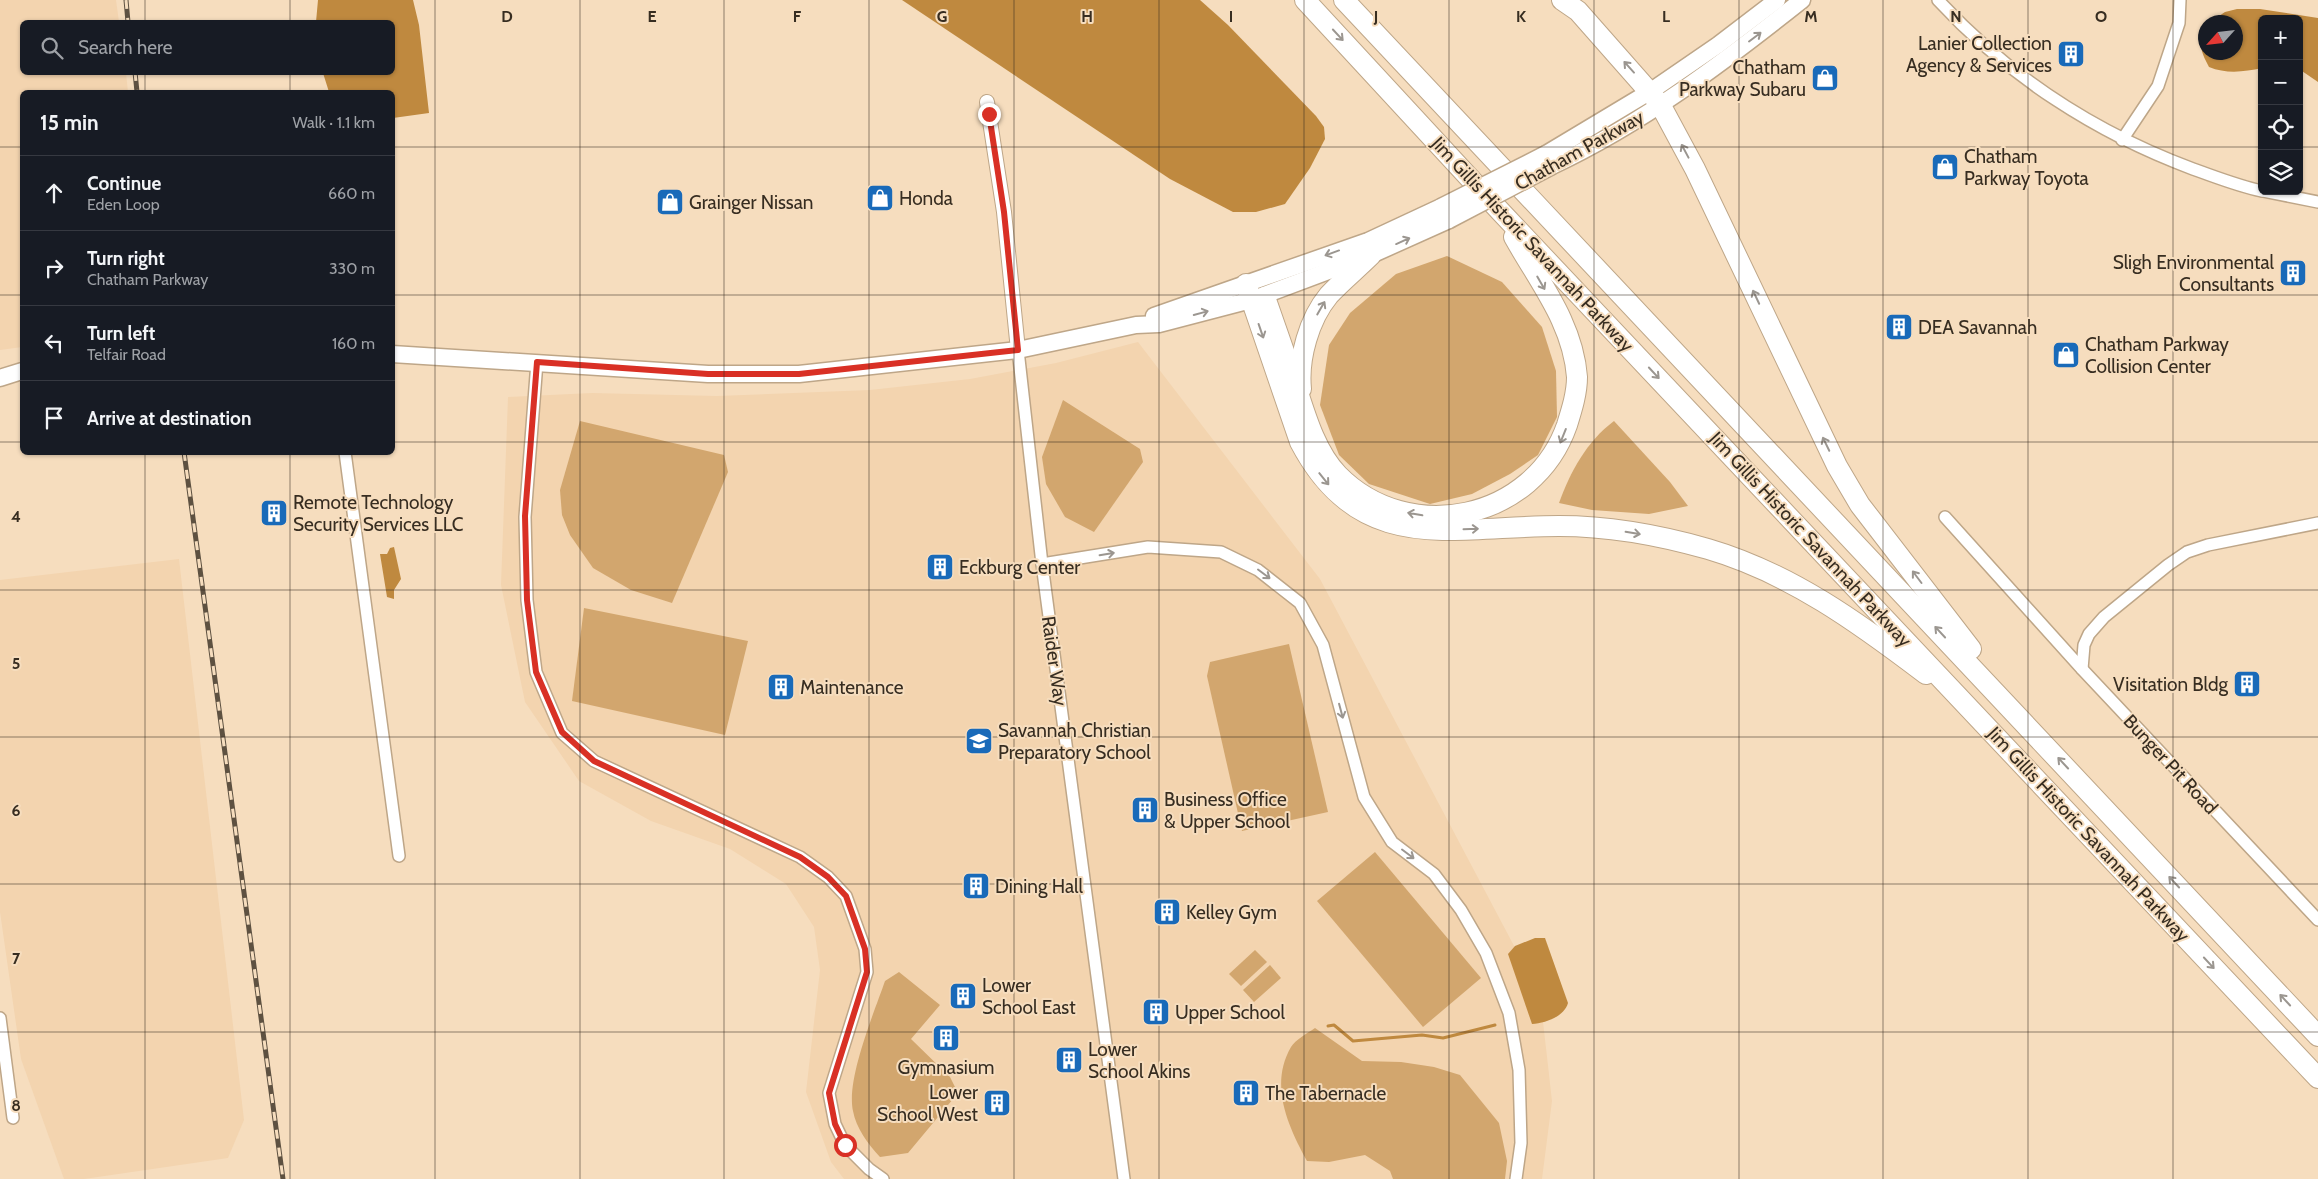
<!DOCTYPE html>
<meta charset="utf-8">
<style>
:root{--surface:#171b24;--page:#242831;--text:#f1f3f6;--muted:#9ea1a6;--line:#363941}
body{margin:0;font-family:Cabin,sans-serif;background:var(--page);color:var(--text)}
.controls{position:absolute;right:15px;top:15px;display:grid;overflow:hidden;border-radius:8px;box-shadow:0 1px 4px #0004}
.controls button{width:45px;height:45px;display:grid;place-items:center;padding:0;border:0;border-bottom:1px solid var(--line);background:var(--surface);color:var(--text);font:25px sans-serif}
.compass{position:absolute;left:2198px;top:15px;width:45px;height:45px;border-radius:50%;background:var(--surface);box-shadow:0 1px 4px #0004;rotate:243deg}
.stop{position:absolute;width:15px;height:15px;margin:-11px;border:4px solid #d93025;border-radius:50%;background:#fff}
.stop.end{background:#d93025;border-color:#fff;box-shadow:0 1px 5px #0008}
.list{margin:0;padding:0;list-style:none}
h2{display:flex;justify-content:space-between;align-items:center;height:65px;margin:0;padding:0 20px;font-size:21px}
h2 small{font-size:16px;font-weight:400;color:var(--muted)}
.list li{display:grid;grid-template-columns:32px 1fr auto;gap:15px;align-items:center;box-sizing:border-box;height:75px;padding:0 20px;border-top:1px solid var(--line)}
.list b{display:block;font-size:19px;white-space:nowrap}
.list p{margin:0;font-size:16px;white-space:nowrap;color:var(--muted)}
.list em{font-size:16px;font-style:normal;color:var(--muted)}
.icon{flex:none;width:28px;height:28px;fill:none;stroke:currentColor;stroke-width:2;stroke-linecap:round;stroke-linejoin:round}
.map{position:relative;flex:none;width:2318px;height:1179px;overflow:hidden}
.search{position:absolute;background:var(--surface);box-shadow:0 1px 4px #0004;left:20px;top:20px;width:375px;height:55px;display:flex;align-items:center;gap:12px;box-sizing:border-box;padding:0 18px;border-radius:8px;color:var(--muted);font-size:19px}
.panel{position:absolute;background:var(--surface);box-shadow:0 1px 4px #0004;left:20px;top:90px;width:375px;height:365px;border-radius:8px}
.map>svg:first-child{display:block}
</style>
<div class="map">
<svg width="2318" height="1179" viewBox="0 0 2318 1179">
<rect width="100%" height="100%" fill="#f6ddbe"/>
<g fill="#f3d4af">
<path d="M 0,0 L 116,0 L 119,22 L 22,22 L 22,72 L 126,73 L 128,92 L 22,92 L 22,347 L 0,350 Z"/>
<path d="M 1138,342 L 1320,579 L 1540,995 L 1552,1101 L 1542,1179 L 844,1179 L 831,1162 L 806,1092 L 820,970 L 814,927 L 786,884 L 730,849 L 651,821 L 579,781 L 525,702 L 501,585 L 508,397 L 592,393 L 717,396 L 870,390 L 970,379 L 1056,363 Z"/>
<path d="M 179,559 L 244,1120 L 228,1158 L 84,1179 L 64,1179 L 21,1059 L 0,912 L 0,580 Z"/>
</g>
<g fill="#d2a66e">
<path d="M 1447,256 L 1502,282 L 1542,327 L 1556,371 L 1557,417 L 1538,455 L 1510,474 L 1472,494 L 1430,504 L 1369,484 L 1339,455 L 1320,405 L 1329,345 L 1350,313 L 1396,274 Z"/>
<path d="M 1063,400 L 1140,449 L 1143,462 L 1094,532 L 1065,517 L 1046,484 L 1042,457 Z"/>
<path d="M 580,421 L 724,455 L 728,472 L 672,603 L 631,590 L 593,568 L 570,535 L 562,515 L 560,490 Z"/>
<path d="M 1614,421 L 1670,482 L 1688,506 L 1649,514 L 1592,510 L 1559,503 C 1570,472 1587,441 1614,421 Z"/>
<path d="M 584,608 L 748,641 L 725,735 L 572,701 Z"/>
<path d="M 1289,644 L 1328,812 L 1242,831 L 1207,676 L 1210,662 Z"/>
<path d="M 1375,852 L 1481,978 L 1423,1027 L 1317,901 Z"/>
<path d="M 1255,950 L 1267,962 L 1241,986 L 1229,974 Z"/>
<path d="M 1270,965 L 1281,978 L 1254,1002 L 1243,990 Z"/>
<path d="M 899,972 L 940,1005 L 911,1039 L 950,1077 L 958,1093 L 908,1153 L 880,1157 C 868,1144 856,1128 853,1111 C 846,1079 874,1013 885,981 Z"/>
<path d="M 1315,1028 L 1362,1061 L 1401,1062 L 1434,1067 L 1460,1075 L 1499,1123 L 1507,1161 L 1505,1179 L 1393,1179 L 1390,1171 L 1365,1155 L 1329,1162 L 1307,1161 C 1288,1126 1269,1085 1291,1047 C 1295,1040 1308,1033 1315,1028 Z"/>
</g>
<g fill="#bf893f">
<path d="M 318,0 L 413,0 L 419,25 L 429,113 L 393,118 L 392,92 L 329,92 L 323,73 L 392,72 L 392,22 L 316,22 Z"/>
<path d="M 902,0 L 1200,0 L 1228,25 L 1316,116 L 1324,127 L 1325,139 L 1310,168 L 1285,204 L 1256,212 L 1233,212 L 1170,179 Z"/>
<path d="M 2237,9 L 2260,9 L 2318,18 L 2318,82 L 2299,69 L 2299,19 L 2262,19 L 2262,68 C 2244,72 2226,74 2209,67 C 2202,54 2197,43 2205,30 L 2206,52 L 2236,52 L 2236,22 L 2210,22 L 2225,12 Z"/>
<path d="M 394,547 L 401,579 L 394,590 L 394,599 L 387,597 L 380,554 L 387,554 L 390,548 Z"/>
<path d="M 1535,938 L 1545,938 L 1568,1003 C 1564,1017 1545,1023 1532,1024 L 1508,954 L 1515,946 Z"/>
</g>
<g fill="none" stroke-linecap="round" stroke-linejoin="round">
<path stroke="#bf893f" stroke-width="3" d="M 1328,1026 L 1334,1025 L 1353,1041 L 1422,1035 L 1443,1038 L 1495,1025"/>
<g stroke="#bea688" stroke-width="14">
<g id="minor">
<path d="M 1938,0 C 2008,76 2096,133 2193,169 C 2216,177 2238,186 2262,191"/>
<path d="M 2122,140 L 2158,86 L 2179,23 L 2180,0"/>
<path d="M 2263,191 L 2318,202"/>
<path d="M 1018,350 L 1042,564 L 1124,1179"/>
<path d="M 537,362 L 525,517 L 527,600 L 536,672 L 562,733 L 594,761 L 800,857 L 828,877 L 846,896 L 865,949 L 867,972 L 829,1093 L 835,1124 L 845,1145 L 869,1169 L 883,1179"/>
<path d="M 345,452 L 399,856"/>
<path d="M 1945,517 L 2082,669 L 2318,920"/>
<path d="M 1042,564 L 1148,547 L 1221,552 L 1258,570 L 1300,603 L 1323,645 L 1364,797 L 1392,842 L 1434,874 L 1461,910 L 1486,953 L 1509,1013 L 1519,1070 L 1521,1143 L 1516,1179"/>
<path d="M 2082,669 L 2084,645 L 2089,634 L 2104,617 L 2168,565 L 2187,552 L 2208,545 L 2318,523"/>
<path d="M 0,1018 L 13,1118"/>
</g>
</g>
<g stroke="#bea688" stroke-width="16">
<path id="tertiary" d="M 987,102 L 1004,212 L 1018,350"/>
</g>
<g stroke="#bea688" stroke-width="19">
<g id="secondary">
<path d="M 1546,154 L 1651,91 L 1718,45 L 1777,0"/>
<path d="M 1552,166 C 1642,124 1724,62 1802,0"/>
<path d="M 1154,316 L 1368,241 L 1441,207"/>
<path d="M 392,354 L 708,374 L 799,374 L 1018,350 L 1136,325 L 1159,324 L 1251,300 L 1371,255 L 1449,220"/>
<path d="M 0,378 L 22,371"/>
</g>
</g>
<g stroke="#bea688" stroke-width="22">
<g id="motorway">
<path d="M 1305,0 L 1500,211 L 2318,1078"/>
<path d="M 1344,0 L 2318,1036"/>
<path d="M 1562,0 L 1578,11 L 1660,104 L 1695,169 L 1837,466 L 1860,505 L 1971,649"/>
<path d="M 1246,284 L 1300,442 C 1361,558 1452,526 1559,526 C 1609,526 1659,535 1708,549 C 1790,573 1859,623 1926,674"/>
<path d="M 1265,297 C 1275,326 1285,355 1295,383 C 1305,414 1315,451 1338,475 C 1409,547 1534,520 1567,425 C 1572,409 1577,393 1577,377 C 1573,323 1539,282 1514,237"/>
<path d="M 1301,389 C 1298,358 1309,319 1329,295 C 1342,281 1358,268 1371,255"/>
</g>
</g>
<use href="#minor" stroke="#fff" stroke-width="11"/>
<use href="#tertiary" stroke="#fff" stroke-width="14"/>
<use href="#secondary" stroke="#fff" stroke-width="16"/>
<use href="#motorway" stroke="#fff" stroke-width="20"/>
<g stroke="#5e5141" stroke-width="5">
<g id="rail">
<path d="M 126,0 L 128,22"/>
<path d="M 135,72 L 137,92"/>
<path d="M 184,452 L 283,1179"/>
</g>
</g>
<use href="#rail" stroke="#f6ddbe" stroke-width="3" stroke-dasharray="9" stroke-linecap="butt"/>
<g stroke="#bea688" stroke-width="19" stroke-linecap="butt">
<g id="secondary-bridge">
<path d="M 1441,207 L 1546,154"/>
<path d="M 1449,220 L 1552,166"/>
</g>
</g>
<use href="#secondary-bridge" stroke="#fff" stroke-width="16"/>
</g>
<defs><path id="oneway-shaft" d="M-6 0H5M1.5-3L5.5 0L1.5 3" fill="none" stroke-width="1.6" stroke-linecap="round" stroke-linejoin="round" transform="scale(1.25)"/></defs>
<g stroke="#9b9690">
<use href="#oneway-shaft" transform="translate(1338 35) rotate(47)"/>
<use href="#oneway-shaft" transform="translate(1755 37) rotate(-37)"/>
<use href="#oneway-shaft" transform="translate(1629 67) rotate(-132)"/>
<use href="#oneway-shaft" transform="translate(1685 151) rotate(-118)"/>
<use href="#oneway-shaft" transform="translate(1403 241) rotate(-24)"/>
<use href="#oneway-shaft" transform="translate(1332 253) rotate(160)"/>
<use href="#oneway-shaft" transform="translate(1541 283) rotate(60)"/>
<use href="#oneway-shaft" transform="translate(1756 297) rotate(-115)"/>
<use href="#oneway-shaft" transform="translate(1321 308) rotate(-60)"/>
<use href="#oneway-shaft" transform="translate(1201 313) rotate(-15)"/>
<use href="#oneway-shaft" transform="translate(1261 331) rotate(71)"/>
<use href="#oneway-shaft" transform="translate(1654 373) rotate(47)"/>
<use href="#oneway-shaft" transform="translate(1563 436) rotate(112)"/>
<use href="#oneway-shaft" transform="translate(1826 444) rotate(-116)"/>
<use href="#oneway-shaft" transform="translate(1324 479) rotate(51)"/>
<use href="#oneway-shaft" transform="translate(1415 514) rotate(-170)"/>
<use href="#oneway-shaft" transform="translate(1471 529) rotate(-2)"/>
<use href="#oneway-shaft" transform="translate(1633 533) rotate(9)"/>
<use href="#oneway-shaft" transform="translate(1107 554) rotate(-9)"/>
<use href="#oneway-shaft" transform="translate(1264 574) rotate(37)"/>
<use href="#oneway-shaft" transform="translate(1917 577) rotate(-127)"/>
<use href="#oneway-shaft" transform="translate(1940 632) rotate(-133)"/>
<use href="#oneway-shaft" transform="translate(1341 711) rotate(75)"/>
<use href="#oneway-shaft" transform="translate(2063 763) rotate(-133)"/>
<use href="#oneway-shaft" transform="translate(1408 854) rotate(37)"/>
<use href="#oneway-shaft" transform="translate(2174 882) rotate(-133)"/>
<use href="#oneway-shaft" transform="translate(2209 963) rotate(47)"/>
<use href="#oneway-shaft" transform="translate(2285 1000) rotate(-133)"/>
</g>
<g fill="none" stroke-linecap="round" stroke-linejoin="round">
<path stroke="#d93025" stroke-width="6" d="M 845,1145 L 835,1124 L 829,1093 L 867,972 L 865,949 L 846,896 L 828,877 L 800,857 L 594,761 L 562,732 L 536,672 L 527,600 L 525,516 L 537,362 L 708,374 L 799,374 L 1018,350 L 1004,212 L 989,114"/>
</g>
<path fill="none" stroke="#372d21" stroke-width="1" stroke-opacity="0.55" d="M 145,0 L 145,22M 290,0 L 290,22M 435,0 L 435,1179M 580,0 L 580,1179M 724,0 L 724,1179M 869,0 L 869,1179M 1014,0 L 1014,1179M 1159,0 L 1159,1179M 1304,0 L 1304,1179M 1449,0 L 1449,1179M 1594,0 L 1594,1179M 1739,0 L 1739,1179M 1883,0 L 1883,1179M 2028,0 L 2028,1179M 2173,0 L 2173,1179M 145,72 L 145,92M 290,72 L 290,92M 0,147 L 22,147M 392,147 L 2262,147M 2299,147 L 2318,147M 0,295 L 22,295M 392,295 L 2318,295M 0,442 L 22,442M 392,442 L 2318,442M 145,452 L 145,1179M 290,452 L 290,1179M 0,590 L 2318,590M 0,737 L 2318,737M 0,884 L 2318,884M 0,1032 L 2318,1032"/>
<defs>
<g id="building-square" transform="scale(1.4375)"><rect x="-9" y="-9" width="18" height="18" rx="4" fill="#196ab9" stroke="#f6ddbe"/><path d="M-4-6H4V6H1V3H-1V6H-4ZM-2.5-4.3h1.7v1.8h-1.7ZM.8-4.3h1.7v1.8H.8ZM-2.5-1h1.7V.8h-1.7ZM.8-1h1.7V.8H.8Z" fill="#fff"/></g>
<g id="shop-square" transform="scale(1.4375)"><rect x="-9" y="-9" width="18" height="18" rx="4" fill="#196ab9" stroke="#f6ddbe"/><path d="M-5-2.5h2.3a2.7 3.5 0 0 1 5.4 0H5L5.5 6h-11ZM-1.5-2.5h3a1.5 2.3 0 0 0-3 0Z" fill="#fff"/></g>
<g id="school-square" transform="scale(1.4375)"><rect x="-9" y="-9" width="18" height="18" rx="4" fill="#196ab9" stroke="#f6ddbe"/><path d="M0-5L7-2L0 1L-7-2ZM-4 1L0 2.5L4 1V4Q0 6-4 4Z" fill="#fff"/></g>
</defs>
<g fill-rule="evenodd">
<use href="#building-square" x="2071" y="54"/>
<use href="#shop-square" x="1825" y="78"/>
<use href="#shop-square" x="1945" y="167"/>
<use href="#shop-square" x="880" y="198"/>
<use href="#shop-square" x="670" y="202"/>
<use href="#building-square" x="2293" y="273"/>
<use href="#building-square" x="1899" y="327"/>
<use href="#shop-square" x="2066" y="355"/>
<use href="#building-square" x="274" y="513"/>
<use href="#building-square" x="940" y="567"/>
<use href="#building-square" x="2247" y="684"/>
<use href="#building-square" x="781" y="687"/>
<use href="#school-square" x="979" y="741"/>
<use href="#building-square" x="1145" y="810"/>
<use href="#building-square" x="976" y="886"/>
<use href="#building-square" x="1167" y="912"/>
<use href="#building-square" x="963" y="996"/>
<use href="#building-square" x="1156" y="1012"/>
<use href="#building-square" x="946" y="1038"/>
<use href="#building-square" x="1069" y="1060"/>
<use href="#building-square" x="1246" y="1093"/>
<use href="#building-square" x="997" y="1103"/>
</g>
<g text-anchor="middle" stroke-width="4" stroke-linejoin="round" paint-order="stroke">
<g font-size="19" fill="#372d21" stroke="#f6ddbe" text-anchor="start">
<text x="2052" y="50" text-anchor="end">Lanier Collection<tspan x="2052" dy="22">Agency &amp; Services</tspan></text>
<text x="1806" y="74" text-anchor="end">Chatham<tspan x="1806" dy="22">Parkway Subaru</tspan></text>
<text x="1964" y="163">Chatham<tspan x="1964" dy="22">Parkway Toyota</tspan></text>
<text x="899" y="205">Honda</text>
<text x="689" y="209">Grainger Nissan</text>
<text x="2274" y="269" text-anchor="end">Sligh Environmental<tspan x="2274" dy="22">Consultants</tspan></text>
<text x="1918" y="334">DEA Savannah</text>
<text x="2085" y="351">Chatham Parkway<tspan x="2085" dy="22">Collision Center</tspan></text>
<text x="293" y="509">Remote Technology<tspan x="293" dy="22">Security Services LLC</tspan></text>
<text x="959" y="574">Eckburg Center</text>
<text x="2228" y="691" text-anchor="end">Visitation Bldg</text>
<text x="800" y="694">Maintenance</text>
<text x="998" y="737">Savannah Christian<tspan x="998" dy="22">Preparatory School</tspan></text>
<text x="1164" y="806">Business Office<tspan x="1164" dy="22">&amp; Upper School</tspan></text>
<text x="995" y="893">Dining Hall</text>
<text x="1186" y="919">Kelley Gym</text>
<text x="982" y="992">Lower<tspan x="982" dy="22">School East</tspan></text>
<text x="1175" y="1019">Upper School</text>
<text x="1088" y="1056">Lower<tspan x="1088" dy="22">School Akins</tspan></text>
<text x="946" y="1074" text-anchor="middle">Gymnasium</text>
<text x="978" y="1099" text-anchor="end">Lower<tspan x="978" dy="22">School West</tspan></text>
<text x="1265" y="1100">The Tabernacle</text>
</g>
<g font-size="19" fill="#372d21" stroke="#f6ddbe">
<text transform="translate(1579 150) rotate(-29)" y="7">Chatham Parkway</text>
<text transform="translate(1533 244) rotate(47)" y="7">Jim Gillis Historic Savannah Parkway</text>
<text transform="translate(1811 539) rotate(47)" y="7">Jim Gillis Historic Savannah Parkway</text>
<text transform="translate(1055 661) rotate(82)" y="7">Raider Way</text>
<text transform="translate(2171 764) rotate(47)" y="7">Bunger Pit Road</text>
<text transform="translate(2089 834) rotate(47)" y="7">Jim Gillis Historic Savannah Parkway</text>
</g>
</g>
<g font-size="16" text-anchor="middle" font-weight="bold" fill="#372d21" stroke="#f6ddbe" stroke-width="4" stroke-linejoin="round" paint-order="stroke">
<text x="507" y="22">D</text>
<text x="652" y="22">E</text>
<text x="797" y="22">F</text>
<text x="942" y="22">G</text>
<text x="1087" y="22">H</text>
<text x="1231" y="22">I</text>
<text x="1376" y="22">J</text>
<text x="1521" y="22">K</text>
<text x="1666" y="22">L</text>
<text x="1811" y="22">M</text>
<text x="1956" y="22">N</text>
<text x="2101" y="22">O</text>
<text x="16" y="522">4</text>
<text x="16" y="669">5</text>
<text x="16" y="816">6</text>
<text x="16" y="964">7</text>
<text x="16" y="1111">8</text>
</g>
</svg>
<div class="controls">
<button>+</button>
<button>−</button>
<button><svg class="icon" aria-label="locate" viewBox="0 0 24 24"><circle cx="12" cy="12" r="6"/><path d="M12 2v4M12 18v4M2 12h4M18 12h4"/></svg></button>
<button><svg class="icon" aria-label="layers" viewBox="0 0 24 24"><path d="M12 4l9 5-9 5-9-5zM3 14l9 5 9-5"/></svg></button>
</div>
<svg class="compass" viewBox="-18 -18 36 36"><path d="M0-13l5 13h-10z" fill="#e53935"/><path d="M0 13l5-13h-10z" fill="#9ea1a6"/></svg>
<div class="stop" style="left:845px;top:1145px"></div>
<div class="stop end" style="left:989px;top:114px"></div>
<div class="search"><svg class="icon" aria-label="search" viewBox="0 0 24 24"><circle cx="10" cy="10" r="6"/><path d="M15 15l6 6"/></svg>Search here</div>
<section class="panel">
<h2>15 min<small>Walk · 1.1 km</small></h2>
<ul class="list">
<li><svg class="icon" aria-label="ahead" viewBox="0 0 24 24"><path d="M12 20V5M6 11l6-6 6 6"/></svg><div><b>Continue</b><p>Eden Loop</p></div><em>660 m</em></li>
<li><svg class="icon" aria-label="right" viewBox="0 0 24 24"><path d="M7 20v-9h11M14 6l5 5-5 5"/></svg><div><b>Turn right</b><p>Chatham Parkway</p></div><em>330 m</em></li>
<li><svg class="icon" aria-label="left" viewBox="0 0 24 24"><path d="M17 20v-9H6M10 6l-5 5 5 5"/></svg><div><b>Turn left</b><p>Telfair Road</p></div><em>160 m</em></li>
<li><svg class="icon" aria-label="arrive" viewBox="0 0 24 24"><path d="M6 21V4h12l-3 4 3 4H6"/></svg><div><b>Arrive at destination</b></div></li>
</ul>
</section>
</div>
